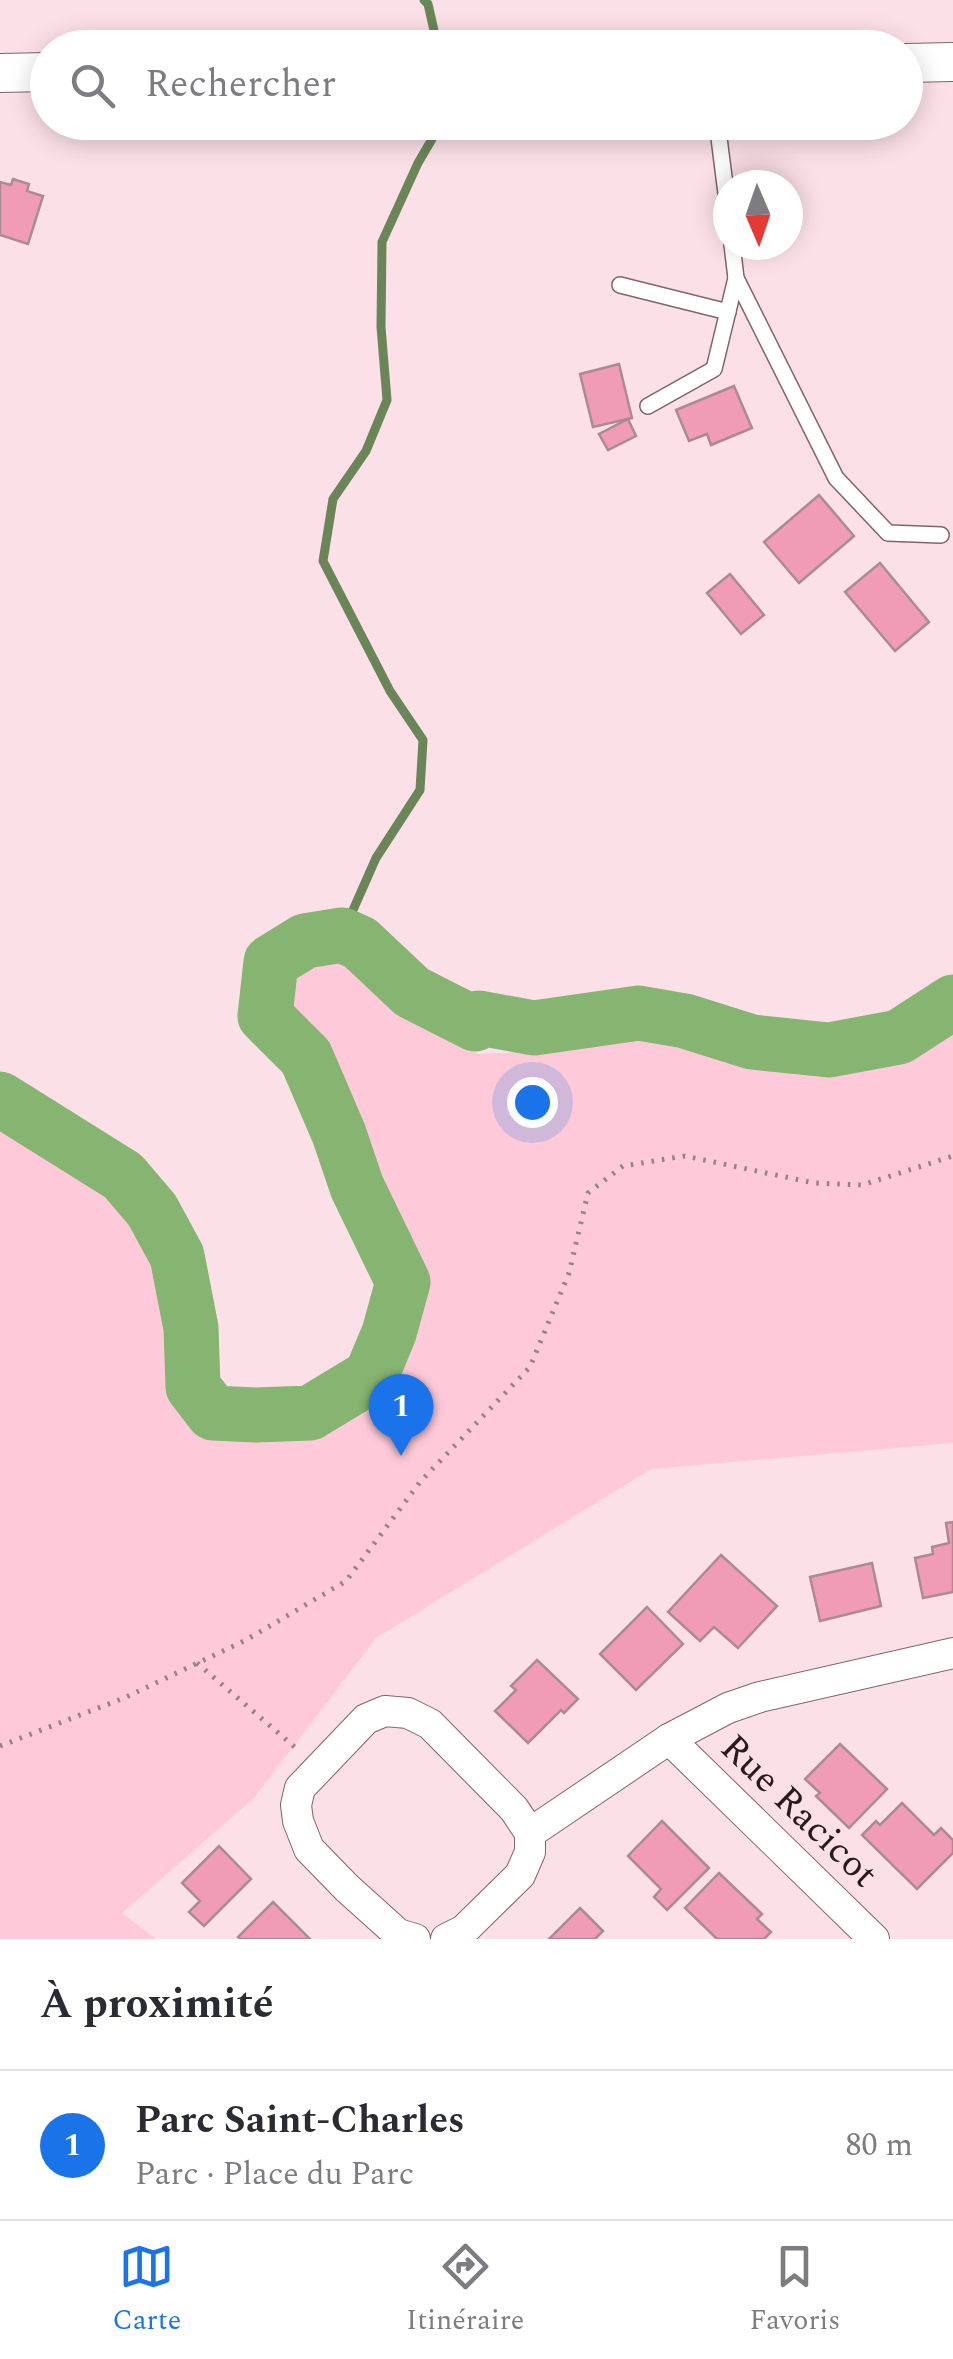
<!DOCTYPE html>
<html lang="fr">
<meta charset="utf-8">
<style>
:root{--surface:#fff;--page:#f2f2f3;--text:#2b2b33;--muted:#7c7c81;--line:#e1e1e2;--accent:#1a73e8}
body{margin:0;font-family:Spectral,serif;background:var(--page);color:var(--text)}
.compass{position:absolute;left:713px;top:170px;width:90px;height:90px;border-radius:50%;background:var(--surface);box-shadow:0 5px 25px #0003;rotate:178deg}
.you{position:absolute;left:532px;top:1102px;width:35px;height:35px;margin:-25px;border:8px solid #fff;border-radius:50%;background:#1a73e8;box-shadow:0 0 0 15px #1a73e833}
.badge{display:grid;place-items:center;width:65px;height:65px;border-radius:50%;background:var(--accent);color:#fff;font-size:32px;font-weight:700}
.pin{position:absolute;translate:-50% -82px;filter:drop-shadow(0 2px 5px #0008)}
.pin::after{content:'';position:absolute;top:52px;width:35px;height:30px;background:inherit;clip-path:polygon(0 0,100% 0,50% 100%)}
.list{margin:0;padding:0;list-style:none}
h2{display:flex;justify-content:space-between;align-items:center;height:130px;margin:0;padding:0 40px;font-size:42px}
h2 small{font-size:32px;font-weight:400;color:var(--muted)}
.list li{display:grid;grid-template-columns:65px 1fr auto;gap:30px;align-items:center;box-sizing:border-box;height:150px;padding:0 40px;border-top:2px solid var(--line)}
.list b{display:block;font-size:38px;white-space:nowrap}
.list p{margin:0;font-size:32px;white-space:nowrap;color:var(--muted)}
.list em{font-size:32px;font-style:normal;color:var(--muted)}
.icon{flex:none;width:55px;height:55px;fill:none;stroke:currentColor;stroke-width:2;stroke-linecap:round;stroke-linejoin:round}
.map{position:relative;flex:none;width:953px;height:1939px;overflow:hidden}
.search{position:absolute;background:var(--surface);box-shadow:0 5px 25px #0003;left:30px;right:30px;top:30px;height:110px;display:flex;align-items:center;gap:25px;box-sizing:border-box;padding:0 35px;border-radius:55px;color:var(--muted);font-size:38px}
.sheet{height:280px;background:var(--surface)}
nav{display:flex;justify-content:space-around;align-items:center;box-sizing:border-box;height:140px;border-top:2px solid var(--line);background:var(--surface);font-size:28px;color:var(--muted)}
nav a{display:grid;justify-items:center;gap:5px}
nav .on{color:var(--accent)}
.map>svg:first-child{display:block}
</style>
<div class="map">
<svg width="953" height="1939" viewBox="0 0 953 1939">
<rect width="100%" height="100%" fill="#fce0e8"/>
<path fill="#fecad9" d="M 332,950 L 349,957 L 358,970 L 379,992 L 423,1026 L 479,1054 L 521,1052 L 632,1038 L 814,1069 L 870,1062 L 928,1043 L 953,1030 L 953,1443 L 651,1469 L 376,1638 L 254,1798 L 122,1913 L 156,1939 L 0,1939 L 0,1099 L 123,1176 L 152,1210 L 177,1256 L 191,1328 L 193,1387 L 213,1413 L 256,1415 L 310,1413 L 371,1376 L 389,1333 L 403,1282 L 357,1187 L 339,1134 L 306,1057 L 265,1016 L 284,969 L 308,956 Z"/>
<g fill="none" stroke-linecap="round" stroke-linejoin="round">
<g stroke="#6a8658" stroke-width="9">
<path d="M 424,0 L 428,4 L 438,48"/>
<path d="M 342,935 L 376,858 L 420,790 L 423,740 L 390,691 L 323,561 L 333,499 L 366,451 L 387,400 L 381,327 L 382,242 L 418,163 L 442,122"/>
</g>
<path stroke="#86b471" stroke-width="55" d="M 0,1099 L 123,1176 L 152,1210 L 177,1256 L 191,1328 L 193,1387 L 213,1413 L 256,1415 L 310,1413 L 371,1376 L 389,1333 L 403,1282 L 357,1187 L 339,1134 L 306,1057 L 265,1016 L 271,962 L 305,941 L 342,935 L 360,943 L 412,992 L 475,1024 L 479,1018 L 534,1028 L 639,1013 L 685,1021 L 752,1042 L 829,1050 L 899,1037 L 953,1002"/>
</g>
<g fill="#f09cb7" stroke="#ab8a94" stroke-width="2.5">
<path d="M 13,179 L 29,184 L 27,191 L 43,196 L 28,244 L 0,235 L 0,182 L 11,185 Z"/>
<path d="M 619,364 L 632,418 L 593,427 L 580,374 Z"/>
<path d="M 734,386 L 752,428 L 711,445 L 707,434 L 689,441 L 676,410 Z"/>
<path d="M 628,419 L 636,436 L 608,450 L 599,434 Z"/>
<path d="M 819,495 L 854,536 L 799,583 L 764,542 Z"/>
<path d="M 880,563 L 929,622 L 895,651 L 845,592 Z"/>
<path d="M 730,574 L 764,615 L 741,634 L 707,593 Z"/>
<path d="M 953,1522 L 953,1592 L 923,1598 L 915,1558 L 933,1554 L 932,1547 L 949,1543 L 946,1523 Z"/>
<path d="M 721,1555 L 777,1606 L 738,1648 L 714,1627 L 700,1641 L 668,1612 Z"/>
<path d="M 872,1563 L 881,1606 L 820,1621 L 810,1577 Z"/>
<path d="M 647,1607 L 683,1644 L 636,1690 L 600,1654 Z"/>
<path d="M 537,1660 L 578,1699 L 564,1713 L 561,1710 L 528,1743 L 495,1711 L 516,1690 L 511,1686 Z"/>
<path d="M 840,1744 L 887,1789 L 849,1828 L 816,1796 L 820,1793 L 805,1779 Z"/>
<path d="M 902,1803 L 934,1835 L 941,1828 L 953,1840 L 953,1853 L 917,1889 L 862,1835 L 876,1821 L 880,1825 Z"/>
<path d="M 662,1821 L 709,1868 L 667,1910 L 654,1897 L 661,1889 L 628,1856 Z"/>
<path d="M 219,1846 L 251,1879 L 204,1926 L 189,1912 L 200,1901 L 182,1883 Z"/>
<path d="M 719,1873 L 762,1914 L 757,1919 L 771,1932 L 764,1939 L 717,1939 L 685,1908 Z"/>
<path d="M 273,1902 L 310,1939 L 240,1939 L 238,1937 Z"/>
<path d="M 580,1908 L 603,1931 L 595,1939 L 549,1939 Z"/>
</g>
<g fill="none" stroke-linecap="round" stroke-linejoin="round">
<g stroke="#81636c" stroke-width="18">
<g id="service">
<path d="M 717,122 L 728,209"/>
<path d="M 732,245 L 736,278 L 836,478 L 888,533 L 941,535"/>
<path d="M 620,285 L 728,312"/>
<path d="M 648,406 L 714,369 L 736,278"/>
</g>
</g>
<g stroke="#81636c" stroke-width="32">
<g id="minor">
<path d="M 669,1739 L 874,1939"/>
<path d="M 530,1833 L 669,1739 L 728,1708 L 760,1697 L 953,1653"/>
<path d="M 415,1939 L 398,1934 L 347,1888 L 309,1849 L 298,1821 L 296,1805 L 300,1788 L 366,1719 L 385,1711 L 408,1713 L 430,1724 L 514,1809 L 530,1833 L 530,1852 L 520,1875 L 464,1930 L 446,1939"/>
</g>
</g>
<g stroke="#81636c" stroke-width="40">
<g id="tertiary">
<path d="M 906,63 L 953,62"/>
<path d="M 0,73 L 48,72"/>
</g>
</g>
<g stroke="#968288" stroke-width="5" stroke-dasharray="2.5 8" stroke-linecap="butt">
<path d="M 197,1663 L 297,1749"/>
<path d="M 0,1746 L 124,1698 L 246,1640 L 346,1581 L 420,1482 L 530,1367 L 569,1273 L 588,1193 L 623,1166 L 685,1156 L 814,1183 L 862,1185 L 953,1156"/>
</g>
<use href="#service" stroke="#fff" stroke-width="15"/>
<use href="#minor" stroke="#fff" stroke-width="30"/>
<use href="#tertiary" stroke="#fff" stroke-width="38"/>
</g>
<g text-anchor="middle" stroke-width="8" stroke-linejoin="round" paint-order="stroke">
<g font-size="38" fill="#271b1e" stroke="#fce0e8">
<text transform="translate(800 1810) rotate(44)" y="13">Rue Racicot</text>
</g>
</g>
</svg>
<svg class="compass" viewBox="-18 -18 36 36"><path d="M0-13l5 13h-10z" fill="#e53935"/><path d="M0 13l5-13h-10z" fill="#7c7c81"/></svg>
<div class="you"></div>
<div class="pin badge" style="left:401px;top:1456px">1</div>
<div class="search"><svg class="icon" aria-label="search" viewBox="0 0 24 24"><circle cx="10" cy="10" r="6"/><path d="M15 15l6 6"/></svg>Rechercher</div>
</div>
<section class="sheet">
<h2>À proximité<small></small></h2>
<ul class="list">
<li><span class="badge">1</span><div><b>Parc Saint-Charles</b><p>Parc · Place du Parc</p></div><em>80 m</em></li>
</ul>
</section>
<nav>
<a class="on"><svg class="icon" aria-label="map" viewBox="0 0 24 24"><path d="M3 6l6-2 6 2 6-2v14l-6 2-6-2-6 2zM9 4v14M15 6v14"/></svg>Carte</a>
<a><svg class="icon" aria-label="directions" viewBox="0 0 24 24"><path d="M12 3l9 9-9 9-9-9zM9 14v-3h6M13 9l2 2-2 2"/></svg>Itinéraire</a>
<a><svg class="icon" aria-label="saved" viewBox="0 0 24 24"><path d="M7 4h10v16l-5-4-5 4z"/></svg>Favoris</a>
</nav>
